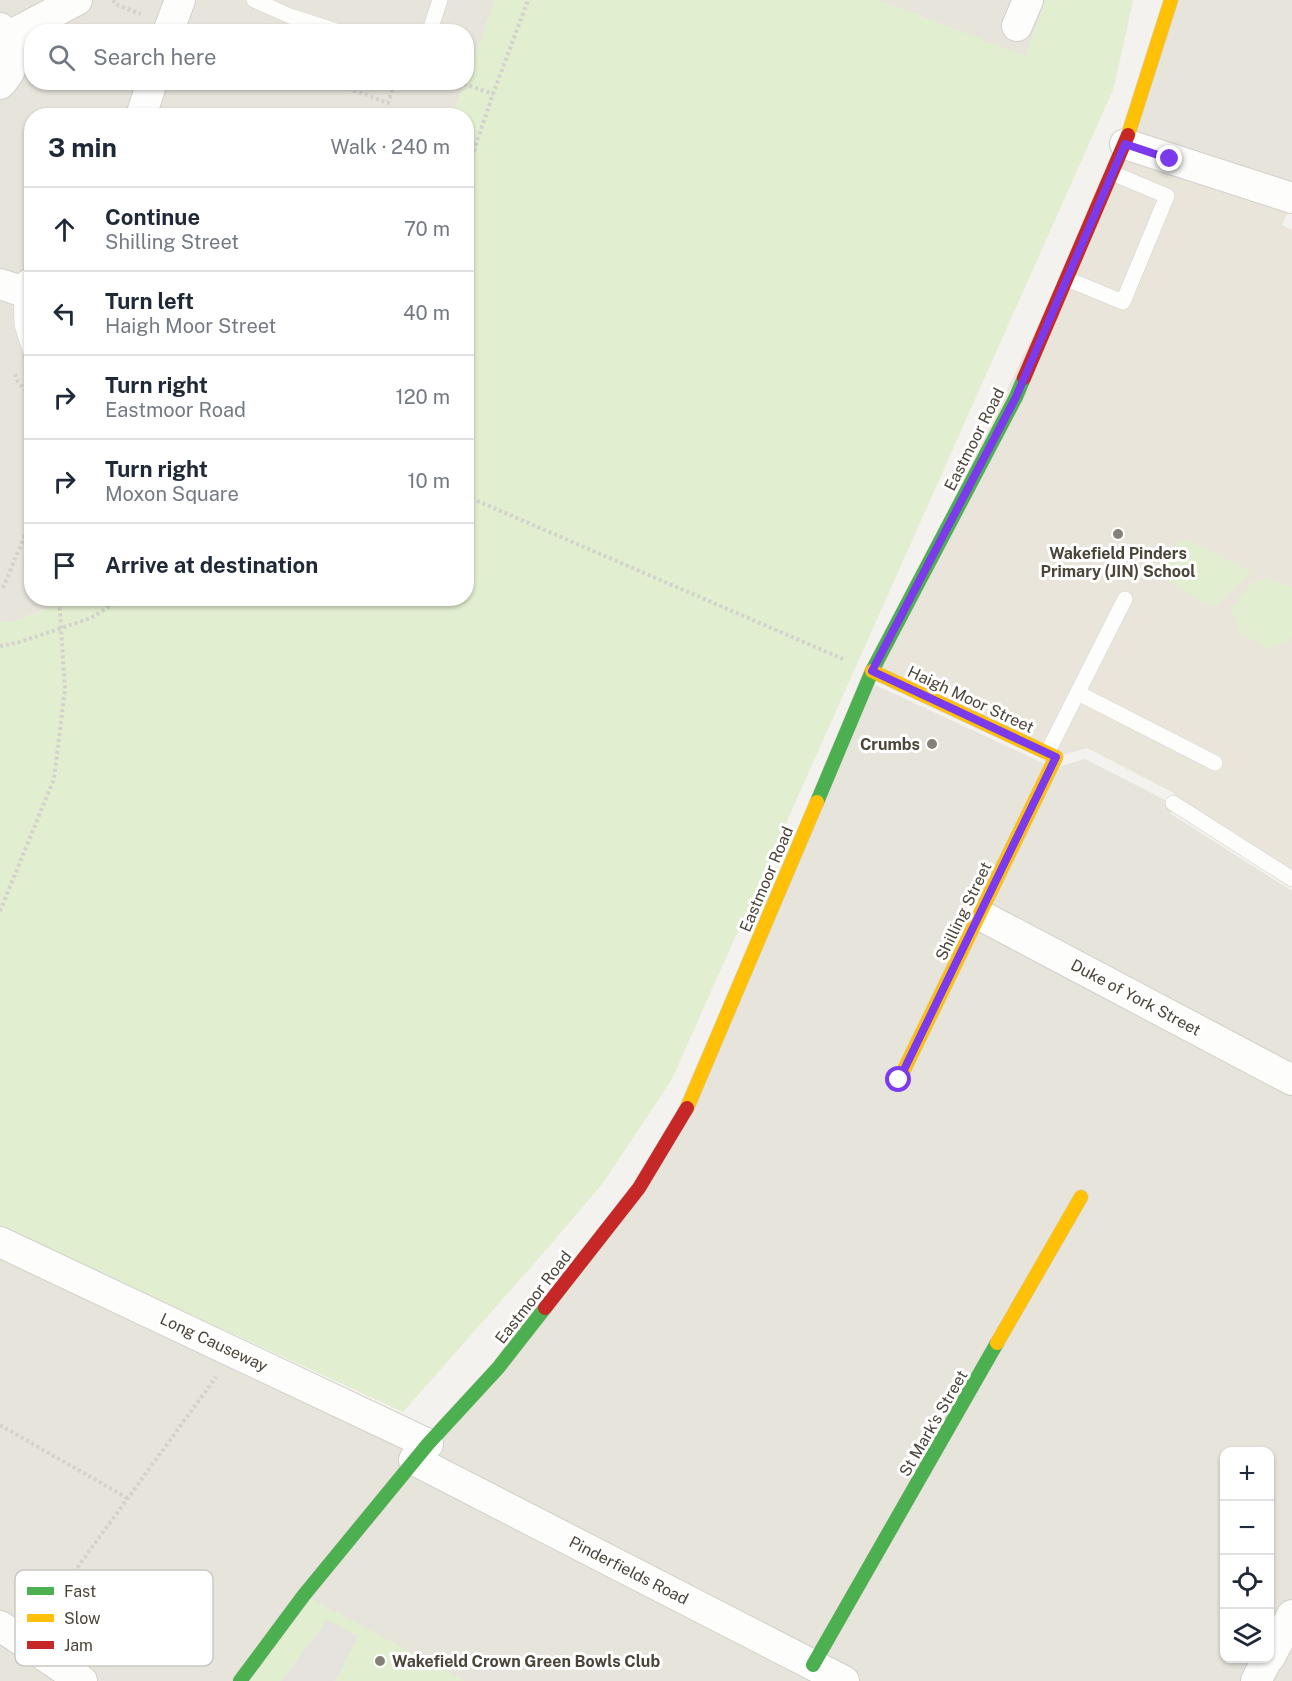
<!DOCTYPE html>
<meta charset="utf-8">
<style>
:root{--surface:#fff;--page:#f2f2f3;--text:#1f2937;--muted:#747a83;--line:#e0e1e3}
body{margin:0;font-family:"Public Sans",sans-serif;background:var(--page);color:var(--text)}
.controls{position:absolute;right:18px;bottom:18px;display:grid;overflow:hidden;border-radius:12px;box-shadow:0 2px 4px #0004}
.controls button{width:54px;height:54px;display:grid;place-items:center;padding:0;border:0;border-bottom:2px solid var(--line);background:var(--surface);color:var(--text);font:30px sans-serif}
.stop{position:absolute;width:18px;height:18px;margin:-14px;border:4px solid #7c3aed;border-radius:50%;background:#fff}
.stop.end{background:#7c3aed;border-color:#fff;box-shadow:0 2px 6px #0008}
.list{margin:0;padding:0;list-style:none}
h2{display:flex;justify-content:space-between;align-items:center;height:78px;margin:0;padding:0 24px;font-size:26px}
h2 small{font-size:20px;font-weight:400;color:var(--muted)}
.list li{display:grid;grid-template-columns:39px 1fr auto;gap:18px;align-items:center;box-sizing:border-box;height:84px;padding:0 24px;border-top:2px solid var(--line)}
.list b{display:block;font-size:22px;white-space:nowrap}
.list p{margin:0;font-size:20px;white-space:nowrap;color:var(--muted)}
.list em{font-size:20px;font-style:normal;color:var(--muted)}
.icon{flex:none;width:33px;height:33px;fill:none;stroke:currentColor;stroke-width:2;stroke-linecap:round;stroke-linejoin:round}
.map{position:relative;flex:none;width:1292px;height:1681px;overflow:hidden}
.search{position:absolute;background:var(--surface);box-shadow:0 2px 4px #0004;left:24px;top:24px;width:450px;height:66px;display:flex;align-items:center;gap:15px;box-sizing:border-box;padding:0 21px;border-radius:24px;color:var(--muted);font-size:22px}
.panel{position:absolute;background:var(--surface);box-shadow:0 2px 4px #0004;left:24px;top:108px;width:450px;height:498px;border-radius:24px}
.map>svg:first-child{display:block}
</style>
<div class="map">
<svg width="1292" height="1681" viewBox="0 0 1292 1681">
<rect width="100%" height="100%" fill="#f4f2ee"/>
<g fill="#e7e4dc" fill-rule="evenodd">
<path d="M 0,0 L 495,0 L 467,78 L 466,32 L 32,32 L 32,82 L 465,83 L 452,115 L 32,116 L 32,598 L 72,599 L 12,622 L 0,622 Z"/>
<path d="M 877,0 L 1133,0 L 1113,90 Z"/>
<path d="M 1171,0 L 1292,0 L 1292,201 L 1125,144 Z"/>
<path d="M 869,682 L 1054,768 L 1085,759 L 1173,804 L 1171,814 L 1292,891 L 1292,1681 L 442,1681 L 302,1606 L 637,1199 ZM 1224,1452 L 1270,1452 L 1270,1658 L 1224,1658 Z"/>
<path d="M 0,1242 L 428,1444 L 240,1681 L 0,1681 Z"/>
</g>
<path fill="#eae5da" d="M 1125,144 L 1289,210 L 1282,225 L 1292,230 L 1292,879 L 1173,803 L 1174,793 L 1087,748 L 1056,757 L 872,671 Z"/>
<g fill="#e1eecf">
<path d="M 495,0 L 879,0 L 1025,56 L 1046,0 L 1133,0 L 1113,90 L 672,1079 L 603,1183 L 546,1250 L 403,1412 L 0,1227 L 0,622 L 12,622 L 72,599 L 466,598 L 466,116 L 452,115 L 465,83 L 466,82 L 467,78 Z"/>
<path d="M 1189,540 L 1251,572 L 1216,606 L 1206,604 L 1166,580 L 1165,572 L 1177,543 Z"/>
<path d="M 1266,579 L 1292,587 L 1292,638 L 1268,650 L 1254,640 L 1240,634 L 1231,610 L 1252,582 Z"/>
<path d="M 304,1595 L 465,1681 L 240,1681 Z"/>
</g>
<path fill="#e6e3df" d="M 327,1620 L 358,1636 L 335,1681 L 282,1681 Z"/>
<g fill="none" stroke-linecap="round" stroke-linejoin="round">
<g stroke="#d2d0cb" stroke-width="16">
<g id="lane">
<path d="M 254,0 L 290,16 L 339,32"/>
<path d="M 427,32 L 430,30 L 440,0"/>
<path d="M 1067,279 L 1123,302 L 1167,196 L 1112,173"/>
<path d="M 21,291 L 22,325 L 32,356"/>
<path d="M 1078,693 L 1215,763"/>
<path d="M 1047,753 L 1125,599"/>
<path d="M 1173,803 L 1292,879"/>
</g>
</g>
<g stroke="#d2d0cb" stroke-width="32">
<g id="street">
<path d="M 1017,26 L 1028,0"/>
<path d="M 0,28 C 19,46 18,65 0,84"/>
<path d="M 168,32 L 180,0"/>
<path d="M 9,36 L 77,0"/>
<path d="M 141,116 L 152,82"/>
<path d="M 1125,144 L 1292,198"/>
<path d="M 0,284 L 21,291 L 32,282"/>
<path d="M 980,915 L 1292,1080"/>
<path d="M 0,1242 L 428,1444"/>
<path d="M 414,1460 L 844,1681"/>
<path d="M 0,1626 L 82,1681"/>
<path d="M 1270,1657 L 1292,1615"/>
<path d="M 1256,1681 L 1268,1658"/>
</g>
</g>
<g stroke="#d3cfc5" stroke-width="15">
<g id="fast">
<path d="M 817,802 L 872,671 L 1016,397 L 1024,378"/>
<path d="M 813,1665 L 997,1343"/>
<path d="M 240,1681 L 304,1595 L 428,1444 L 498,1368 L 545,1308"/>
</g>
</g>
<g stroke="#d3cfc5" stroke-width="15">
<g id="slow">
<path d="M 1128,135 L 1171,0"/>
<path d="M 872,671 L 1056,757 L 899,1080"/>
<path d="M 687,1108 L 817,802"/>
<path d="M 997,1343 L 1081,1197"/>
</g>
</g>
<g stroke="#d3cfc5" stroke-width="15">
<g id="jam">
<path d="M 1024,378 L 1128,135"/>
<path d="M 545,1308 L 639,1188 L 687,1108"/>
</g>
</g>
<g stroke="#d3d2cc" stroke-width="4" stroke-dasharray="3 3" stroke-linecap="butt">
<path d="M 113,0 L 115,4 L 141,14"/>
<path d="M 331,82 L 388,103 L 395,82"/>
<path d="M 458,82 L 493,94"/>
<path d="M 466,174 L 493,94 L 528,0"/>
<path d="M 15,374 L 18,382 L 32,398"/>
<path d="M 466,496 L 843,659"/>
<path d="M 3,588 L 32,518"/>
<path d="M 0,646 L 20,642 L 91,618 L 123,598"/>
<path d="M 0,911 L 54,779 L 65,689 L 59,598"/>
<path d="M 0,1425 L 127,1498"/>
<path d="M 42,1616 L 216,1377"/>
</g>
<use href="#lane" stroke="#fdfdfc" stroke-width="15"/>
<use href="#street" stroke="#fdfdfc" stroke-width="30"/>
<use href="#fast" stroke="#4caf50" stroke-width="14"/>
<use href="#slow" stroke="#ffc107" stroke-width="14"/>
<use href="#jam" stroke="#c62828" stroke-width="14"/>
</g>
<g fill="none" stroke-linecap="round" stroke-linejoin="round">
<path stroke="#7c3aed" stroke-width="8" d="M 899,1080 L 1056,757 L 872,671 L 1016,397 L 1125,144 L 1170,159"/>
</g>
<g fill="#868178" stroke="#fff" stroke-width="2">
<circle cx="1118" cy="534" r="6"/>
<circle cx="932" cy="744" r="6"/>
<circle cx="380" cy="1661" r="6"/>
</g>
<g text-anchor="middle" stroke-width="6" stroke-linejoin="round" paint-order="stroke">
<g font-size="16" fill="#4b4439" stroke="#fff">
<text transform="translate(974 439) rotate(-63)" y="6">Eastmoor Road</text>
<text transform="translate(971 699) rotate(25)" y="6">Haigh Moor Street</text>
<text transform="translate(766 879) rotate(-67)" y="6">Eastmoor Road</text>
<text transform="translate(963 911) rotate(-64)" y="6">Shilling Street</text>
<text transform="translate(1136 997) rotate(28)" y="6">Duke of York Street</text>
<text transform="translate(533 1297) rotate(-52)" y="6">Eastmoor Road</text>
<text transform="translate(214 1342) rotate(25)" y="6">Long Causeway</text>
<text transform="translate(933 1423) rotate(-60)" y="6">St Mark's Street</text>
<text transform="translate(629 1570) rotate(27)" y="6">Pinderfields Road</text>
</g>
<g font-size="16" font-weight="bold" fill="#4b4439" stroke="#fff">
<text x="1118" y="559">Wakefield Pinders<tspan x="1118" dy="18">Primary (JIN) School</tspan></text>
<text x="920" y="750" text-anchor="end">Crumbs</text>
<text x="392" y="1667" text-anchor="start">Wakefield Crown Green Bowls Club</text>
</g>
</g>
<rect x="15" y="1570" width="198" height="96" rx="9" fill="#fff" stroke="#c9c7c4" stroke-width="1.5"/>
<rect x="27" y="1587" width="27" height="8" fill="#4caf50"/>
<rect x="27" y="1614" width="27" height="8" fill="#ffc107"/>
<rect x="27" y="1641" width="27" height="8" fill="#c62828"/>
<g font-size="16" fill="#4b4439">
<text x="64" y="1597">Fast</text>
<text x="64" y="1624">Slow</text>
<text x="64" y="1651">Jam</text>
</g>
</svg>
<div class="controls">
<button>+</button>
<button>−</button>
<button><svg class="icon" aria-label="locate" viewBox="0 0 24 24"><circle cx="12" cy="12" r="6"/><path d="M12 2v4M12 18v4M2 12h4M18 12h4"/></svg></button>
<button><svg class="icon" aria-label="layers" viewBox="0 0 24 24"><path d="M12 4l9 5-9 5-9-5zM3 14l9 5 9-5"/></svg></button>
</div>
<div class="stop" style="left:899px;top:1080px"></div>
<div class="stop end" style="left:1170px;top:159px"></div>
<div class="search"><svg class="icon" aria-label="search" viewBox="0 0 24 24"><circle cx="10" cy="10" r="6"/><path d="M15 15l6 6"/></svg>Search here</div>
<section class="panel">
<h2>3 min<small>Walk · 240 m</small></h2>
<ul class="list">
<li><svg class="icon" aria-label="ahead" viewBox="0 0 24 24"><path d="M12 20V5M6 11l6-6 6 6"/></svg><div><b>Continue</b><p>Shilling Street</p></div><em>70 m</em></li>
<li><svg class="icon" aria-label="left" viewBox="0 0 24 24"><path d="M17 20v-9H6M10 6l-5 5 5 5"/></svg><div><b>Turn left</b><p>Haigh Moor Street</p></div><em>40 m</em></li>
<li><svg class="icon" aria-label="right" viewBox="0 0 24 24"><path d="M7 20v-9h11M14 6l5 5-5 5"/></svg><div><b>Turn right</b><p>Eastmoor Road</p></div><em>120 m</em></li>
<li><svg class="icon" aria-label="right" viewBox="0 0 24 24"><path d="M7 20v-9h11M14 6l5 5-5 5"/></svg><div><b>Turn right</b><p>Moxon Square</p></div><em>10 m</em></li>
<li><svg class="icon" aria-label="arrive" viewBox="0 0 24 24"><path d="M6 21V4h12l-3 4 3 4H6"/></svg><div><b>Arrive at destination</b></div></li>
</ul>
</section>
</div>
